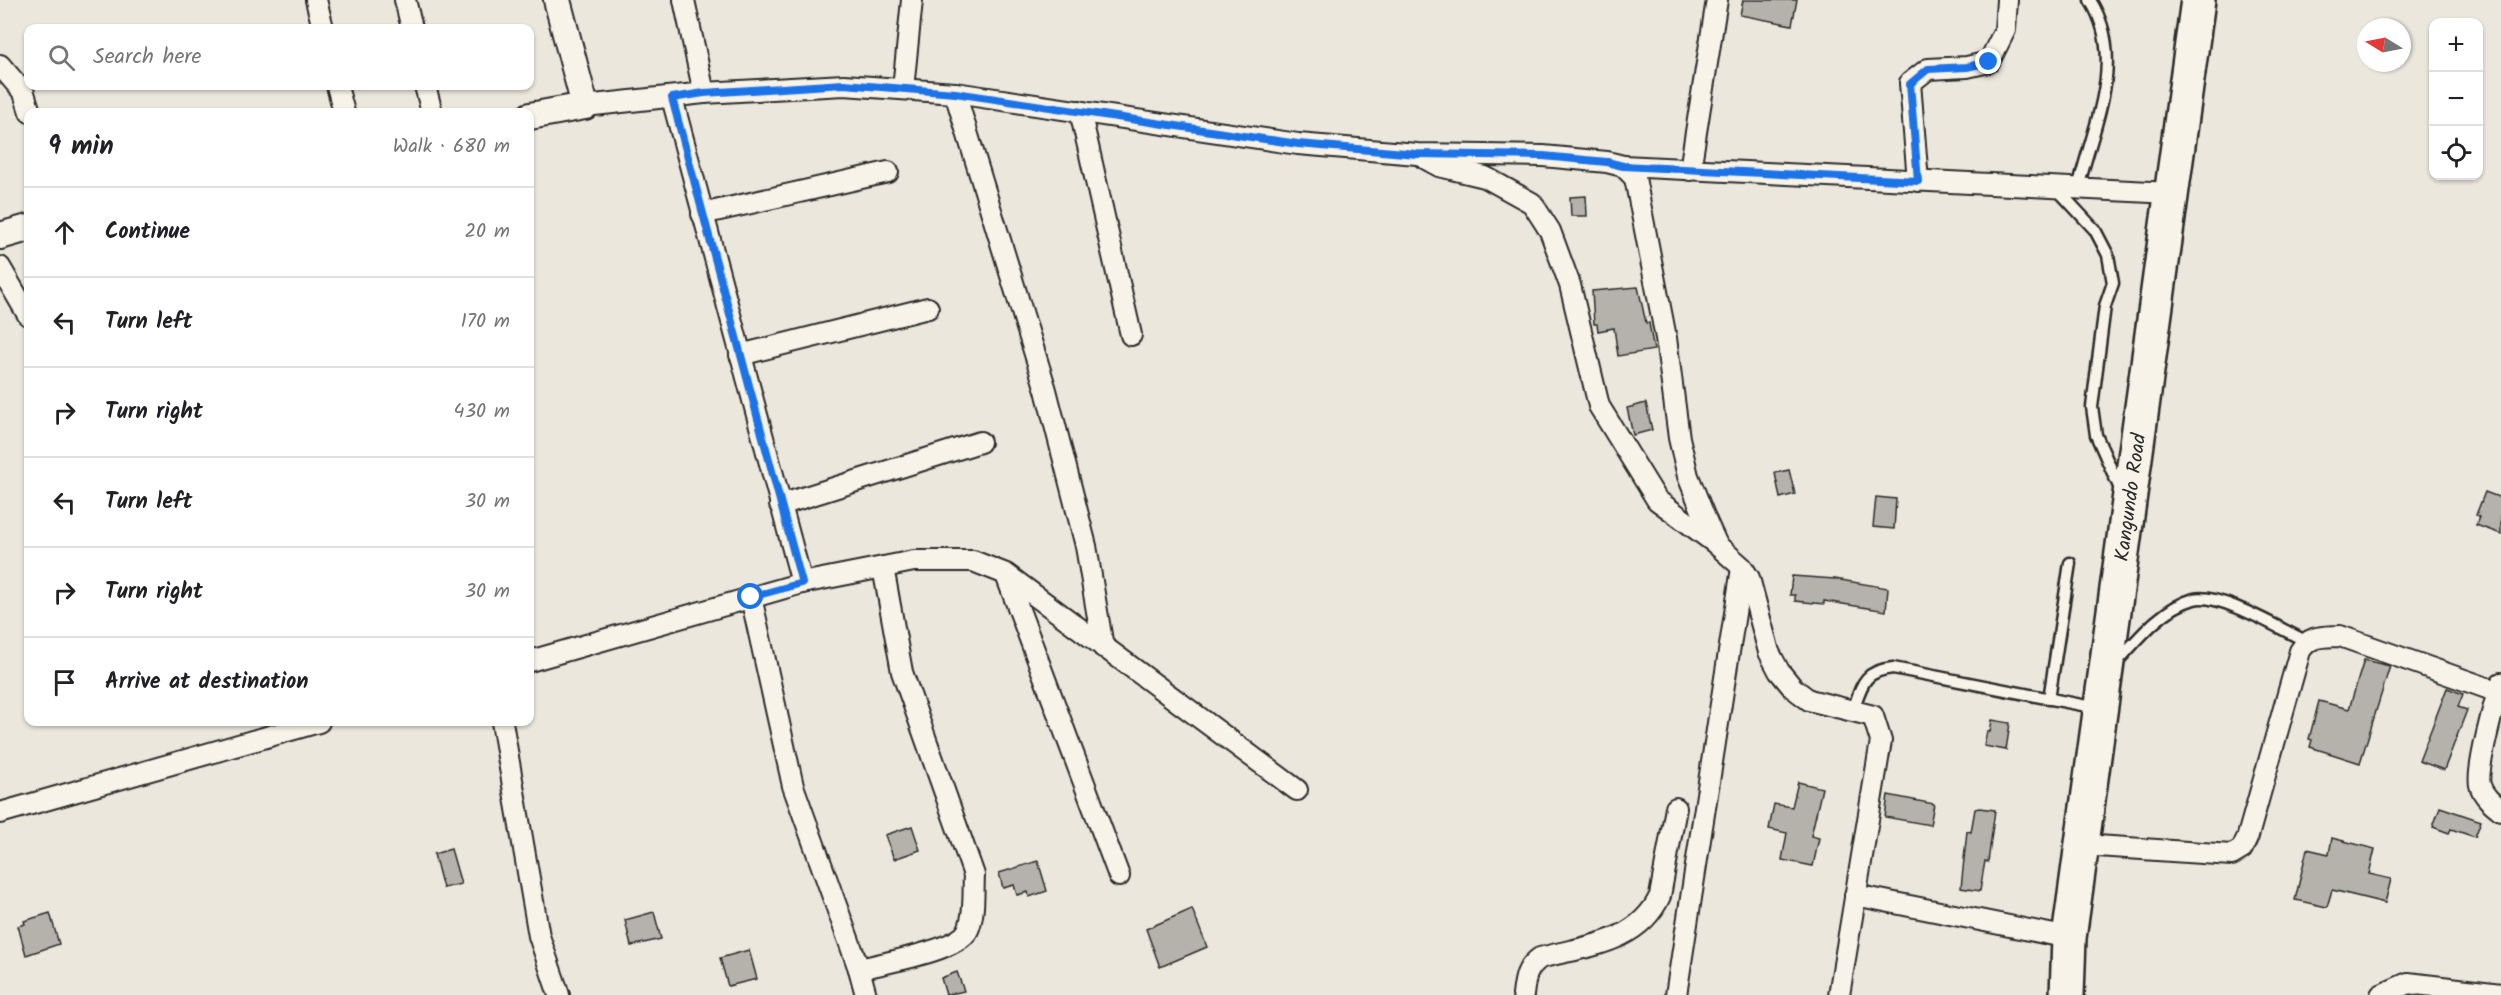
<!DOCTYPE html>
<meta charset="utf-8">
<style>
:root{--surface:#fff;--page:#f6f6f6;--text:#202124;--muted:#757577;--line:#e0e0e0}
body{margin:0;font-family:Kalam,sans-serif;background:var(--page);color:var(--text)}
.controls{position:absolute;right:18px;top:18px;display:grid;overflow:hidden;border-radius:12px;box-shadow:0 2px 4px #0004}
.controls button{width:54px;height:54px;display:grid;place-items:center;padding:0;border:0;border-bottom:2px solid var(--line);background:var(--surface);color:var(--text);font:30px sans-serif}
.compass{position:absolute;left:2357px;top:18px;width:54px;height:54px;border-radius:50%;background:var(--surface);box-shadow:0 2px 4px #0004;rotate:280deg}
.stop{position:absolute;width:18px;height:18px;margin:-14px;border:4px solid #1a73e8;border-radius:50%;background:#fff}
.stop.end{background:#1a73e8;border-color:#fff;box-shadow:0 2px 6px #0008}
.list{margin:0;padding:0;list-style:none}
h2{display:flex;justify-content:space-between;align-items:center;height:78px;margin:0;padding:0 24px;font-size:26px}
h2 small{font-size:20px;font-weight:400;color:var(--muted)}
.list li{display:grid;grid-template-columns:39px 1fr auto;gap:18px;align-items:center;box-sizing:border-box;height:90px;padding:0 24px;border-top:2px solid var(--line)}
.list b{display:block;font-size:22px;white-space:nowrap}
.list em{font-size:20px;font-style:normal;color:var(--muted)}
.icon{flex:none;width:33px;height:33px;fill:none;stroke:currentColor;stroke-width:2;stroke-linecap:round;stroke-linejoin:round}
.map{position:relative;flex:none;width:2501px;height:995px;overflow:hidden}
.search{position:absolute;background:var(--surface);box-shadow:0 2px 4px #0004;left:24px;top:24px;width:510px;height:66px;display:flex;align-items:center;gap:15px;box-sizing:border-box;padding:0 21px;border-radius:12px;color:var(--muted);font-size:22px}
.panel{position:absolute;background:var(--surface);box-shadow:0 2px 4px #0004;left:24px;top:108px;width:510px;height:618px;border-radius:12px}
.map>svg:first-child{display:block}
</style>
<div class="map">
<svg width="2501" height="995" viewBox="0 0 2501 995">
<rect width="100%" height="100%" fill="#ebe7dd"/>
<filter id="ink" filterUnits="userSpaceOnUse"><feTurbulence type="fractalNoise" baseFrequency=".0167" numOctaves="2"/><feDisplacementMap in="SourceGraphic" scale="12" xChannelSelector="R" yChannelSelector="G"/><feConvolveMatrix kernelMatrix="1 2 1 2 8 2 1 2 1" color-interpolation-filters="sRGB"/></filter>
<g filter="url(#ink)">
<g fill="#b5b2ab" stroke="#2b2b2b" stroke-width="1.5">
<path d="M 1743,0 L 1797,0 L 1792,25 L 1740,15 Z"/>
<path d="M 1586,196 L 1587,216 L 1571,216 L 1570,197 Z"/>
<path d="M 1638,287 L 1646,323 L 1649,323 L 1654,350 L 1618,356 L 1614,328 L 1598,331 L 1597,324 L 1594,324 L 1592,291 Z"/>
<path d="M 1646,403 L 1652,430 L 1633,435 L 1627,408 Z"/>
<path d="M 1789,470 L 1795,494 L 1780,498 L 1775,473 Z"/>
<path d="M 2485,492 L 2501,498 L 2501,534 L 2476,525 L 2479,517 L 2476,515 Z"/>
<path d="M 1876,497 L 1896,499 L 1894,529 L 1873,527 Z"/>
<path d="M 1792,576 L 1835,579 L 1888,588 L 1886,611 L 1824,601 L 1824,604 L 1795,601 L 1795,595 L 1790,595 Z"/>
<path d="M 2364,660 L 2390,666 L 2360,763 L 2310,747 L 2312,740 L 2309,739 L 2319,701 L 2349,709 Z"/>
<path d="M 2447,688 L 2463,694 L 2458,707 L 2467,710 L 2444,770 L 2419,761 Z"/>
<path d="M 1992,720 L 2010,723 L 2006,750 L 1984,746 L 1987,731 L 1990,732 Z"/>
<path d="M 1798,782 L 1822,788 L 1811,836 L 1819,838 L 1813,866 L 1782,860 L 1787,833 L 1769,829 L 1774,804 L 1792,807 Z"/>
<path d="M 1888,795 L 1934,804 L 1930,825 L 1885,817 Z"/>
<path d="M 2440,807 L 2481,821 L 2475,837 L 2451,829 L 2449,833 L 2433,827 Z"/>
<path d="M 1979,808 L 1995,810 L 1988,862 L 1985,861 L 1980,891 L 1961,888 L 1967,831 L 1971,832 L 1975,809 Z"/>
<path d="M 912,826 L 920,850 L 894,859 L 885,835 Z"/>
<path d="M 2332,838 L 2375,849 L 2369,874 L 2391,879 L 2385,903 L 2332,890 L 2327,907 L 2295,900 L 2307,849 L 2329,854 Z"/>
<path d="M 451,849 L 461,884 L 443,888 L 434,854 Z"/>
<path d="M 1038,861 L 1047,891 L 1029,897 L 1028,892 L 1017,895 L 1014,885 L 1003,888 L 999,873 Z"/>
<path d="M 1192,909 L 1207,947 L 1160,967 L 1146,929 Z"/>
<path d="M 654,912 L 661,939 L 631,946 L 625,920 Z"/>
<path d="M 50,913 L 59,944 L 26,955 L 18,926 L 25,924 L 24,921 Z"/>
<path d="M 749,950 L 757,979 L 728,986 L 720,958 Z"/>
<path d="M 957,972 L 964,991 L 946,995 L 941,978 Z"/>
</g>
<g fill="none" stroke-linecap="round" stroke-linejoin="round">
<g stroke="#2b2b2b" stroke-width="15">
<g id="service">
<path d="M 2057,189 L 2095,230 L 2108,255 L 2113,283 L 2105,306 L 2092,407 L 2096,435 L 2120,489"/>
<path d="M 2078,189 C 2092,127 2128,60 2090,0"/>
<path d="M 2116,663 C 2137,640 2162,608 2194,599 C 2219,592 2282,630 2306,641"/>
<path d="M 2049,699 L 2070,563"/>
<path d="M 1853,710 C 1862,685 1863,671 1893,668 L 2097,708"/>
</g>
</g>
<g stroke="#2b2b2b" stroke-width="24">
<g id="minor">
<path d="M 316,0 L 323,28"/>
<path d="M 405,0 L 412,28"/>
<path d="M 684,0 L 704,93"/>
<path d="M 0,65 L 24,93 L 30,112"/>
<path d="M 337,86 L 344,112"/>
<path d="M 425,86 L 432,112"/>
<path d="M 903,89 L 912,0"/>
<path d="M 955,93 L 1046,390 L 1086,546 L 1103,647"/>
<path d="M 672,98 L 802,583"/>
<path d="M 585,106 L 704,93 L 844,85 L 955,93 L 1298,144 L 1417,154 L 1543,156 L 1607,162 L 1623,166 L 1635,178 L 1666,338 L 1679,438 L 1688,476 L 1707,523 L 1717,545 L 1742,567 L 1749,578 L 1769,652 L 1779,671 L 1793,688 L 1809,700 L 1873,716 L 1881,741 L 1839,995"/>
<path d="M 1080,111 L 1131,335"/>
<path d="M 1424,158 L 1439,166 L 1485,177 L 1532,203 L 1550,231 L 1570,285 L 1599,406 L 1657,500 L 1715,543"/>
<path d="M 1623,166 L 2171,193"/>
<path d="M 1690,170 L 1717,0"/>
<path d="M 1918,181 L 1910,83 L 1928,69 L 1967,67 L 1989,62 L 2005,30 L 2007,0"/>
<path d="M 702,214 L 888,172"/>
<path d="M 0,267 L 28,315"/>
<path d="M 740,355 L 928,308"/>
<path d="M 780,505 L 980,442"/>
<path d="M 1006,575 L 1119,876"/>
<path d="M 751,597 L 793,786 L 859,969 L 866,995"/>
<path d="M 530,661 L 802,583 L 914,561 L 973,561 L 1006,574 L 1297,790"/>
<path d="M 2501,683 C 2495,700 2476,770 2480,785 C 2483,796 2492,803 2501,810"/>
<path d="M 502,722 L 539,936 L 559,995"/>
<path d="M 0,813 L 319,722"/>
<path d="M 2082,845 L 2232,855 L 2242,849 L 2248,836 L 2300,651 C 2310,635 2322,637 2340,636 L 2501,693"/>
<path d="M 1855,895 L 2069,938"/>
<path d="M 859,969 C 882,963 958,951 968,930 C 975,914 973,893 974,875 L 902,672 L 883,567"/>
<path d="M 1523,995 C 1525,978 1526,968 1540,958 C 1585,946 1638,944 1660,896 L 1676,808"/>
<path d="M 1676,995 L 1742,568"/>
<path d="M 2381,995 L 2408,983 L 2501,994"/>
</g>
</g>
<g stroke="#2b2b2b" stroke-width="30">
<g id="tertiary">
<path d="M 530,116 L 585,106 L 557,0"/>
<path d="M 0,236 L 28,228"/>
</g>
</g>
<g stroke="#2b2b2b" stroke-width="38">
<g id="trunk">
<path id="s1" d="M 2067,995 L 2069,938 L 2198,0"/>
</g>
</g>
<use href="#service" stroke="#f7f3e8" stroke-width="10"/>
<use href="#minor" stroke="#f7f3e8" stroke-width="20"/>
<use href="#tertiary" stroke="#f7f3e8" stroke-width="26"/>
<use href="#trunk" stroke="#f7f3e8" stroke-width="33"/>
</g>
</g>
<g fill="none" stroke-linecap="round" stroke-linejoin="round" filter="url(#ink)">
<path stroke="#1a73e8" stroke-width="8" d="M 751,597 L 802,583 L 672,98 L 704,93 L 844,84 L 955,93 L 1298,144 L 1417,154 L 1543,156 L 1607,162 L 1623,166 L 1918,181 L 1910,84 L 1928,69 L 1967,67 L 1989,62"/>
</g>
<g text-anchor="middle" stroke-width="4.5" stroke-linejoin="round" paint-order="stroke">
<g font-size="20" fill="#2b2b2b" stroke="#f7f3e8">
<text dy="7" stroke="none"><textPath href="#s1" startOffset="502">Kangundo Road</textPath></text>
</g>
</g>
</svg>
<div class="controls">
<button>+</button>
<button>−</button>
<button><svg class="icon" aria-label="locate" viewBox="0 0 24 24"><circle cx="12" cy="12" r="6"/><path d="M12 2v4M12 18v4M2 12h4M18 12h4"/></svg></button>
</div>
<svg class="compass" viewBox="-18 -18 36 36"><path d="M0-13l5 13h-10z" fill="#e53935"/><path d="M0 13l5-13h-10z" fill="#757577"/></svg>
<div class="stop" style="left:751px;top:597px"></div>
<div class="stop end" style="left:1989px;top:62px"></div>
<div class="search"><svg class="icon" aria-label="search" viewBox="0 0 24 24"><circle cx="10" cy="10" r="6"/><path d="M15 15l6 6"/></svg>Search here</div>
<section class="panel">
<h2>9 min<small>Walk · 680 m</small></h2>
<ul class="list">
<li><svg class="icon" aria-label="ahead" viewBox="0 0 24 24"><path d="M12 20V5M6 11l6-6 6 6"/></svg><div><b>Continue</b></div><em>20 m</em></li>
<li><svg class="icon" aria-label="left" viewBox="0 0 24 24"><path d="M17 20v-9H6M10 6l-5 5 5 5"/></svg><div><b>Turn left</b></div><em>170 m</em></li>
<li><svg class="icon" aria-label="right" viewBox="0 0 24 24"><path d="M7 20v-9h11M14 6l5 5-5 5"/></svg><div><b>Turn right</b></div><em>430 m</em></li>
<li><svg class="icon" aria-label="left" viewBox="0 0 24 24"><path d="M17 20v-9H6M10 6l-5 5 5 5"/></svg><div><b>Turn left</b></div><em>30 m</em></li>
<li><svg class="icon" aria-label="right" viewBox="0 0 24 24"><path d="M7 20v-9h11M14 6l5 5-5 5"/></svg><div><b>Turn right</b></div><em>30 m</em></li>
<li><svg class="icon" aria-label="arrive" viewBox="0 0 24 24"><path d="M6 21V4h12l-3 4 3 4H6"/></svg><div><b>Arrive at destination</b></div></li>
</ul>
</section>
</div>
